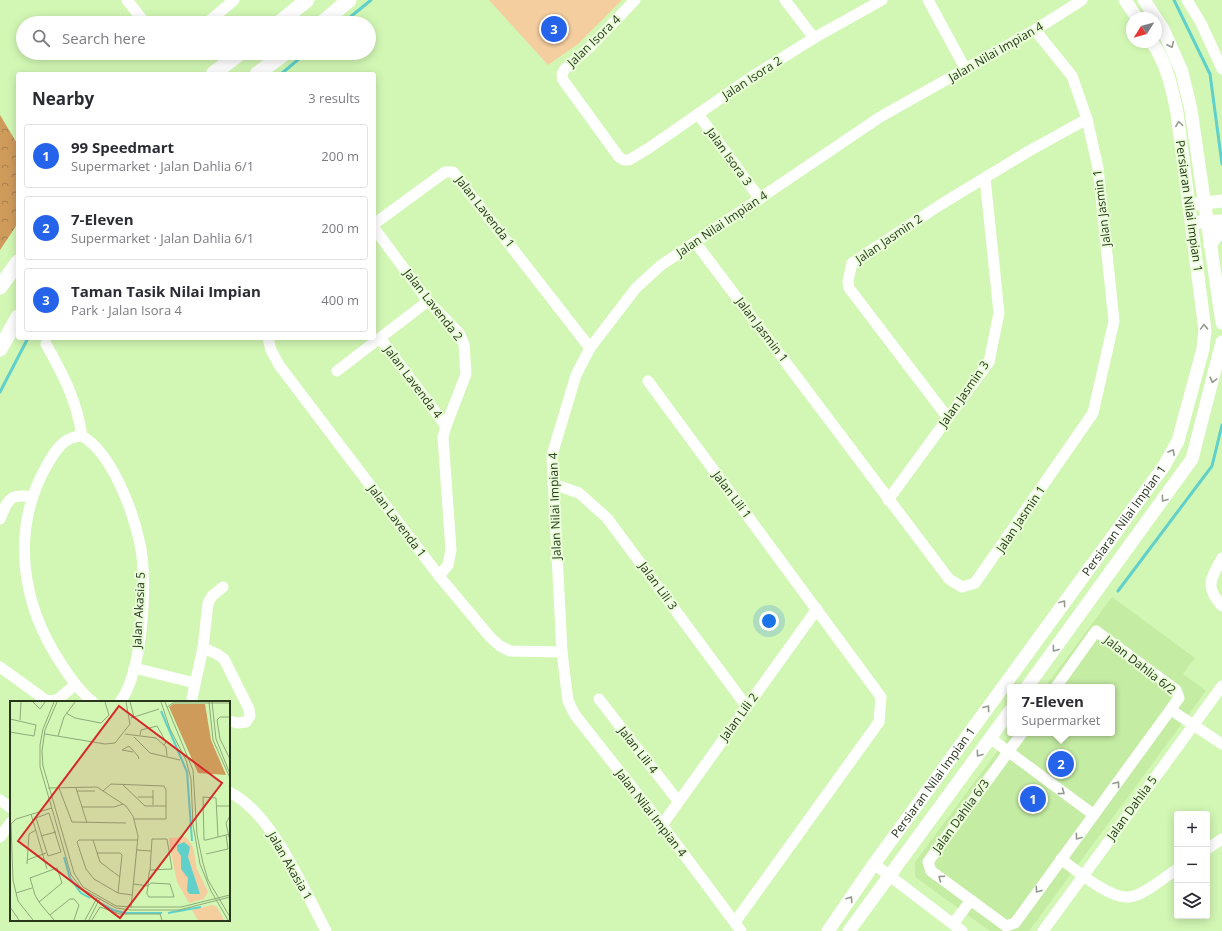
<!DOCTYPE html>
<meta charset="utf-8">
<style>
:root{--surface:#fff;--page:#f2f2f3;--text:#2b2b33;--muted:#7c7c81;--line:#e1e1e2;--accent:#2563eb}
body{margin:0;font-family:"Open Sans",sans-serif;background:var(--page);color:var(--text)}
.controls{position:absolute;right:12px;bottom:12px;display:grid;overflow:hidden;border-radius:4px;box-shadow:0 2px 10px #0003}
.controls button{width:36px;height:36px;display:grid;place-items:center;padding:0;border:0;border-bottom:1px solid var(--line);background:var(--surface);color:var(--text);font:20px sans-serif}
.compass{position:absolute;left:1126px;top:12px;width:36px;height:36px;border-radius:50%;background:var(--surface);box-shadow:0 2px 10px #0003;rotate:233deg}
.you{position:absolute;left:769px;top:621px;width:14px;height:14px;margin:-10px;border:3px solid #fff;border-radius:50%;background:#1a73e8;box-shadow:0 0 0 6px #1a73e833}
.badge{display:grid;place-items:center;width:26px;height:26px;border-radius:50%;background:var(--accent);color:#fff;font-size:13px;font-weight:700}
.pin{position:absolute;translate:-50% -50%;border:2px solid #fff;box-shadow:0 1px 4px #0006}
.popup{position:absolute;left:1007px;top:684px;width:108px;height:52px;box-sizing:border-box;display:grid;place-content:center;border-radius:4px;background:var(--surface);filter:drop-shadow(0 1px 3px #0005);font-size:13px;white-space:nowrap;color:var(--muted)}
.popup b{font-size:15px;color:var(--text)}
.popup::after{content:'';position:absolute;left:50%;top:100%;margin-left:-8px;border:8px solid transparent;border-top-color:var(--surface)}
.list{margin:0;padding:0;list-style:none}
h2{display:flex;justify-content:space-between;align-items:center;height:52px;margin:0;padding:0 16px;font-size:17px}
h2 small{font-size:13px;font-weight:400;color:var(--muted)}
.list li{display:grid;grid-template-columns:26px 1fr auto;gap:12px;align-items:center;box-sizing:border-box;height:64px;margin:0 8px 8px;padding:0 8px;border:1px solid var(--line);border-radius:4px}
.list b{display:block;font-size:15px;white-space:nowrap}
.list p{margin:0;font-size:13px;white-space:nowrap;color:var(--muted)}
.list em{font-size:13px;font-style:normal;color:var(--muted)}
.icon{flex:none;width:22px;height:22px;fill:none;stroke:currentColor;stroke-width:2;stroke-linecap:round;stroke-linejoin:round}
.map{position:relative;flex:none;width:1222px;height:931px;overflow:hidden}
.search{position:absolute;background:var(--surface);box-shadow:0 2px 10px #0003;left:16px;top:16px;width:360px;height:44px;display:flex;align-items:center;gap:10px;box-sizing:border-box;padding:0 14px;border-radius:22px;color:var(--muted);font-size:15px}
.panel{position:absolute;background:var(--surface);box-shadow:0 2px 10px #0003;left:16px;top:72px;width:360px;height:268px;border-radius:4px}
.map>svg:first-child{display:block}
</style>
<div class="map">
<svg width="1222" height="931" viewBox="0 0 1222 931">
<defs>
<pattern id="forest-crowns" width="20" height="18" patternUnits="userSpaceOnUse"><rect width="20" height="18" fill="#ce9b5b"/><path d="M2 6a3 3 0 1 1 6 0M12 15a3 3 0 1 1 6 0" fill="none" stroke="#a77f4b"/></pattern>
</defs>
<rect width="100%" height="100%" fill="#d2f7b4"/>
<path fill="#c4eca3" d="M 1112,597 L 1195,658 L 1183,674 L 1206,691 L 1029,931 L 990,931 L 915,877 L 915,862 L 1011,733 L 1112,733 L 1112,687 L 1045,687 Z"/>
<path fill="url(#forest-crowns)" d="M 0,115 L 18,145 L 18,223 L 0,250 Z"/>
<path fill="#f5cea0" d="M 489,0 L 622,0 L 578,44 L 548,65 Z"/>
<g fill="none" stroke-linecap="round" stroke-linejoin="round">
<g stroke="#60d0cb" stroke-width="3">
<path d="M 1174,0 L 1210,74 L 1222,164"/>
<path d="M 343,23 L 371,0"/>
<path d="M 281,74 L 306,53"/>
<path d="M 0,392 L 28,338"/>
<path d="M 1118,591 L 1212,466 L 1222,425"/>
</g>
<g stroke="#fff" stroke-width="11">
<path d="M 127,0 L 145,23"/>
<path d="M 635,0 L 590,47 L 564,70 L 562,75 L 563,80 L 619,157 L 624,160 L 629,160 L 649,148 L 750,78 L 814,38 L 882,0"/>
<path d="M 785,0 L 814,38"/>
<path d="M 928,0 L 966,70"/>
<path d="M 1187,0 L 1201,23 L 1222,69"/>
<path d="M 207,23 L 234,0"/>
<path d="M 698,114 L 760,199"/>
<path d="M 374,224 L 445,172 L 453,172 L 590,348"/>
<path d="M 374,228 L 428,301 L 459,333 L 464,344 L 466,374 L 446,426 L 443,437 L 451,550 L 448,565 L 439,576"/>
<path d="M 695,242 L 949,579 L 962,587 L 975,583 L 1093,413 L 1114,321 L 1098,168 L 1087,119 L 1072,76 L 1035,30"/>
<path d="M 268,338 L 271,350 L 279,365 L 439,576 L 490,637 L 500,646 L 510,651 L 562,652"/>
<path d="M 380,338 L 446,426"/>
<path d="M 46,344 C 64,377 76,398 82,436"/>
<path d="M 337,371 L 428,301"/>
<path d="M 648,381 L 881,697 L 879,722 L 735,922"/>
<path d="M 948,418 L 849,288 L 848,281 L 852,263 L 940,205 L 1029,151 L 1087,119"/>
<path d="M 82,436 C 64,436 55,451 47,465 C 10,530 21,604 62,665 C 71,679 80,692 93,702"/>
<path d="M 82,436 C 112,453 133,511 140,544 C 148,581 143,671 120,702"/>
<path d="M 553,484 L 579,493 L 607,518 L 747,707"/>
<path d="M 888,500 L 989,362 L 999,313 L 985,178"/>
<path d="M 0,519 C 8,500 9,493 32,497"/>
<path d="M 1222,558 C 1211,579 1204,586 1222,606"/>
<path d="M 203,648 L 217,654 L 224,659 L 249,709 L 250,716 L 246,722 L 238,723 L 229,721"/>
<path d="M 0,667 L 47,701 L 57,700 L 75,685"/>
<path d="M 134,668 L 195,683"/>
<path d="M 599,699 L 678,801"/>
<path d="M 193,702 L 192,698 L 203,648 L 208,603 L 212,596 L 223,587"/>
<path d="M 1171,710 L 1222,744"/>
<path d="M 1022,733 L 928,862 L 931,871 L 1006,926 L 1015,923 L 1179,698 L 1176,690 L 1096,631 L 1056,687"/>
<path d="M 990,738 L 1094,815"/>
<path d="M 229,792 C 272,812 304,890 326,931"/>
<path d="M 0,800 L 11,808"/>
<path d="M 662,825 L 817,609"/>
<path d="M 0,837 L 11,822"/>
<path d="M 1207,849 L 1222,839"/>
<path d="M 1061,859 C 1076,870 1109,899 1129,897 C 1143,896 1165,877 1177,869"/>
<path d="M 874,864 L 962,931"/>
<path d="M 953,924 L 971,900"/>
<path d="M 741,931 L 662,825 L 575,715 L 568,701 L 562,652 L 552,455 L 576,375 L 590,348 L 636,288 L 660,266 L 880,117 L 1035,30 L 1082,0"/>
<path d="M 1043,931 L 1222,686"/>
</g>
<g stroke="#fff" stroke-width="13">
<path d="M 1125,0 L 1137,18"/>
<path d="M 1144,0 L 1163,29 L 1182,72 L 1191,110 L 1222,323"/>
<path d="M 1197,204 L 1222,201"/>
<path d="M 1200,222 L 1222,221"/>
<path d="M 1210,245 L 1222,229"/>
<path d="M 1027,687 L 1192,459 L 1222,342"/>
<path id="s1" d="M 828,931 L 874,864 L 1164,466 L 1178,441 L 1203,349 L 1205,330 L 1177,113 C 1172,88 1167,64 1152,42"/>
<path d="M 849,931 L 1010,711"/>
</g>
<g stroke="#fff" stroke-width="15">
<path d="M 279,23 L 307,0"/>
<path d="M 322,23 L 349,0"/>
<path d="M 213,74 L 240,53"/>
<path d="M 257,74 L 285,53"/>
<path d="M 0,287 L 18,262"/>
<path d="M 0,349 L 18,317"/>
</g>
</g>
<defs><path id="oneway-chevron" d="M-2-3.5L2.5 0L-2 3.5" fill="none" stroke-width="1.6" stroke-linecap="round" stroke-linejoin="round"/></defs>
<g stroke="#949b8e">
<use href="#oneway-chevron" transform="translate(1171 45) rotate(65)"/>
<use href="#oneway-chevron" transform="translate(1179 124) rotate(-98)"/>
<use href="#oneway-chevron" transform="translate(1204 327) rotate(-92)"/>
<use href="#oneway-chevron" transform="translate(1213 380) rotate(105)"/>
<use href="#oneway-chevron" transform="translate(1172 452) rotate(-61)"/>
<use href="#oneway-chevron" transform="translate(1164 499) rotate(126)"/>
<use href="#oneway-chevron" transform="translate(1063 603) rotate(-54)"/>
<use href="#oneway-chevron" transform="translate(1055 649) rotate(126)"/>
<use href="#oneway-chevron" transform="translate(987 708) rotate(-54)"/>
<use href="#oneway-chevron" transform="translate(979 754) rotate(126)"/>
<use href="#oneway-chevron" transform="translate(1117 784) rotate(-54)"/>
<use href="#oneway-chevron" transform="translate(1062 792) rotate(36)"/>
<use href="#oneway-chevron" transform="translate(1078 837) rotate(126)"/>
<use href="#oneway-chevron" transform="translate(941 878) rotate(-144)"/>
<use href="#oneway-chevron" transform="translate(1038 890) rotate(126)"/>
<use href="#oneway-chevron" transform="translate(850 899) rotate(-56)"/>
</g>
<g text-anchor="middle" stroke-width="4" stroke-linejoin="round" paint-order="stroke">
<g font-size="12" fill="#29371d" stroke="#e9ffd7">
<text transform="translate(594 41) rotate(-44)" y="4">Jalan Isora 4</text>
<text transform="translate(996 52) rotate(-30)" y="4">Jalan Nilai Impian 4</text>
<text transform="translate(752 78) rotate(-33)" y="4">Jalan Isora 2</text>
<text transform="translate(729 157) rotate(54)" y="4">Jalan Isora 3</text>
<text transform="translate(1189 206) rotate(82)" y="4">Persiaran Nilai Impian 1</text>
<text transform="translate(1102 208) rotate(-97)" y="4">Jalan Jasmin 1</text>
<text transform="translate(485 212) rotate(52)" y="4">Jalan Lavenda 1</text>
<text transform="translate(722 224) rotate(-34)" y="4">Jalan Nilai Impian 4</text>
<text transform="translate(889 239) rotate(-34)" y="4">Jalan Jasmin 2</text>
<text transform="translate(433 305) rotate(52)" y="4">Jalan Lavenda 2</text>
<text transform="translate(762 330) rotate(53)" y="4">Jalan Jasmin 1</text>
<text transform="translate(413 382) rotate(53)" y="4">Jalan Lavenda 4</text>
<text transform="translate(964 394) rotate(-55)" y="4">Jalan Jasmin 3</text>
<text transform="translate(732 495) rotate(53)" y="4">Jalan Lili 1</text>
<text transform="translate(555 506) rotate(-92)" y="4">Jalan Nilai Impian 4</text>
<text transform="translate(1021 519) rotate(-56)" y="4">Jalan Jasmin 1</text>
<text transform="translate(397 521) rotate(53)" y="4">Jalan Lavenda 1</text>
<text dy="4" stroke="none"><textPath href="#s1" startOffset="506">Persiaran Nilai Impian 1</textPath></text>
<text transform="translate(658 586) rotate(54)" y="4">Jalan Lili 3</text>
<text transform="translate(139 610) rotate(-87)" y="4">Jalan Akasia 5</text>
<text transform="translate(1140 665) rotate(38)" y="4">Jalan Dahlia 6/2</text>
<text transform="translate(739 717) rotate(-54)" y="4">Jalan Lili 2</text>
<text transform="translate(638 750) rotate(52)" y="4">Jalan Lili 4</text>
<text dy="4" stroke="none"><textPath href="#s1" startOffset="182">Persiaran Nilai Impian 1</textPath></text>
<text transform="translate(1132 808) rotate(-54)" y="4">Jalan Dahlia 5</text>
<text transform="translate(651 813) rotate(52)" y="4">Jalan Nilai Impian 4</text>
<text transform="translate(961 816) rotate(-54)" y="4">Jalan Dahlia 6/3</text>
<text transform="translate(290 866) rotate(60)" y="4">Jalan Akasia 1</text>
</g>
</g>
<g transform="translate(10 701)">
<rect width="220" height="220" fill="#d2f7b4"/>
<path d="M 163,3 L 195,3 L 201,39 L 216,74 L 188,72 L 159,6 Z" fill="#ce9b5b"/>
<path d="M 176,136 L 183,146 L 187,168 L 198,191 L 194,198 L 179,202 L 167,181 L 159,142 L 159,137 ZM 202,204 L 207,206 L 214,219 L 188,219 L 182,209 Z" fill="#f5cea0"/>
<path d="M 174,141 L 180,146 L 178,156 L 190,193 L 180,193 L 177,190 L 178,177 L 171,168 L 171,155 L 167,149 L 167,144 Z" fill="#60d0cb"/>
<path fill="none" stroke="#60d0cb" stroke-width="2" d="M 151,10 L 177,71 L 182,140M 54,156 L 60,177 L 71,192 L 80,197M 90,202 L 103,209 L 115,212 L 152,212M 158,212 L 191,206"/>
<path fill="none" stroke="#8eaa78" stroke-width="1" d="M 23,1 L 30,8 L 35,1M 44,1 L 33,28 L 30,44 L 30,66 L 61,174 L 72,188 L 106,207 L 121,209 L 169,209 L 220,196M 47,1 L 35,29 L 32,50 L 33,65 L 64,172 L 73,186 L 106,205 L 122,206 L 171,206 L 220,194M 120,1 L 124,16M 151,1 L 160,28 L 176,59 L 181,78 L 183,124 L 190,163 L 201,190 L 218,219M 155,1 L 183,69 L 187,134 L 193,162 L 198,179 L 220,216M 199,1 L 203,39 L 220,77M 202,1 L 206,38 L 220,73M 157,6 L 163,2 L 220,2M 56,12 L 65,17 L 91,22 L 99,14 L 95,1M 220,16 L 210,16 L 207,19 L 210,38 L 220,58M 121,17 L 149,8M 0,18 L 26,24 L 24,35 L 0,31M 10,19 L 11,1M 35,33 L 95,43 L 105,42 L 120,23 L 116,1M 115,33 L 146,37 L 156,46 L 157,55M 130,34 L 131,29 L 147,25 L 156,41 L 154,44M 48,35 L 54,16 L 65,1M 124,36 L 140,52 L 170,59M 123,51 L 112,49 L 119,45 L 128,55 L 129,58M 112,83 L 135,105 L 156,105M 38,87 L 87,86 L 116,105 L 123,115 L 128,135 L 121,207M 49,87 L 62,121 L 116,122M 66,87 L 77,122M 143,89 L 143,104M 67,90 L 85,90M 93,90 L 101,83 L 154,85 L 156,89 L 156,118 L 124,118M 128,96 L 143,96M 207,105 L 220,105M 72,106 L 104,106 L 113,103M 39,112 L 51,151 L 38,155 L 26,117 ZM 21,113 L 37,168M 220,115 L 216,122 L 220,141M 31,135 L 46,131M 208,136 L 206,97 L 193,96 L 194,139 L 196,139 L 220,133M 83,139 L 90,161 L 110,176M 127,149 L 141,150M 87,152 L 110,152 L 112,154 L 108,192M 196,153 L 218,148 L 216,134M 17,159 L 36,152M 17,163 L 19,133 L 26,129M 124,183 L 138,185 L 141,182 L 160,183 L 164,196 L 139,196 L 137,193 L 137,191 L 138,185 L 139,172 L 140,169 L 142,138 L 157,138 L 162,168 L 140,169M 6,192 L 22,187M 122,194 L 108,192 L 84,178 L 76,168 L 67,141 L 69,139 L 127,139M 29,201 L 52,182 L 47,167 L 20,177 L 25,194 L 29,201 L 33,206 L 44,219M 0,206 L 9,219M 40,214 L 60,198 L 64,198 L 69,204 L 64,219M 23,219 L 8,200 L 3,179 L 1,123 L 6,118 L 42,107M 75,219 L 87,197M 79,219 L 90,197M 82,219 L 90,206 L 110,213 L 150,213 L 152,219"/>
<path fill="#d62828" fill-opacity="0.15" stroke="#d62828" stroke-width="2" d="M 109,5 L 212,82 L 110,217 L 8,140 Z"/>
<rect width="220" height="220" fill="none" stroke="#29371d" stroke-width="2"/>
</g>
</svg>
<div class="controls">
<button>+</button>
<button>−</button>
<button><svg class="icon" aria-label="layers" viewBox="0 0 24 24"><path d="M12 4l9 5-9 5-9-5zM3 14l9 5 9-5"/></svg></button>
</div>
<svg class="compass" viewBox="-18 -18 36 36"><path d="M0-13l5 13h-10z" fill="#e53935"/><path d="M0 13l5-13h-10z" fill="#7c7c81"/></svg>
<div class="you"></div>
<div class="pin badge" style="left:1033px;top:799px">1</div>
<div class="pin badge" style="left:1061px;top:764px">2</div>
<div class="popup"><b>7-Eleven</b>Supermarket</div>
<div class="pin badge" style="left:554px;top:29px">3</div>
<div class="search"><svg class="icon" aria-label="search" viewBox="0 0 24 24"><circle cx="10" cy="10" r="6"/><path d="M15 15l6 6"/></svg>Search here</div>
<section class="panel">
<h2>Nearby<small>3 results</small></h2>
<ul class="list">
<li><span class="badge">1</span><div><b>99 Speedmart</b><p>Supermarket · Jalan Dahlia 6/1</p></div><em>200 m</em></li>
<li><span class="badge">2</span><div><b>7-Eleven</b><p>Supermarket · Jalan Dahlia 6/1</p></div><em>200 m</em></li>
<li><span class="badge">3</span><div><b>Taman Tasik Nilai Impian</b><p>Park · Jalan Isora 4</p></div><em>400 m</em></li>
</ul>
</section>
</div>
